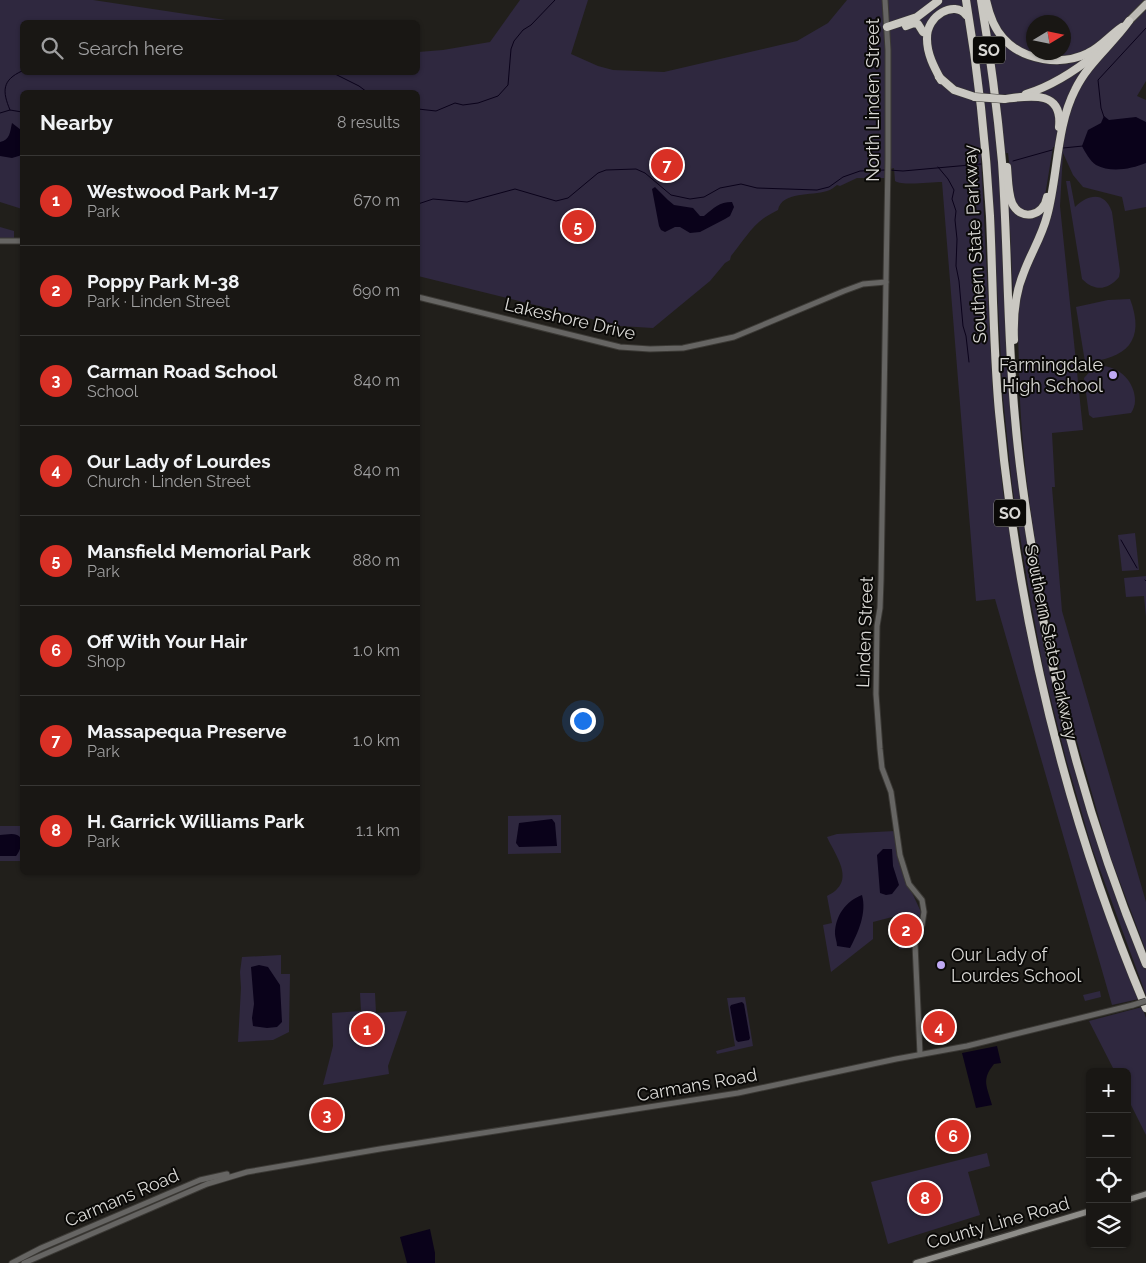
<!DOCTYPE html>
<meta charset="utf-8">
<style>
:root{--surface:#191714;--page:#262422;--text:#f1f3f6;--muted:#9f9fa0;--line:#373634;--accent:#d93025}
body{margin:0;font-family:Raleway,sans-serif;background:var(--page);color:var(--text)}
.controls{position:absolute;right:15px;bottom:15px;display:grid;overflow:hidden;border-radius:8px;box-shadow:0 1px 4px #0004}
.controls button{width:45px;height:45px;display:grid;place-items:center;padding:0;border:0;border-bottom:1px solid var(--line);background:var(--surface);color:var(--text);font:25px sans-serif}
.compass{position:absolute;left:1026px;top:15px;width:45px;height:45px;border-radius:50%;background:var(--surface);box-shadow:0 1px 4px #0004;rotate:80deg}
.you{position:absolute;left:582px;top:720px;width:18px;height:18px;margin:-12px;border:4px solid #fff;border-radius:50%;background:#1a73e8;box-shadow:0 0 0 8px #1a73e833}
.badge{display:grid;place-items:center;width:32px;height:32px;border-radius:50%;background:var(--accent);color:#fff;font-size:16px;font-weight:700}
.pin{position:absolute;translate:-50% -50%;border:2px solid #fff;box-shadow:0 1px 5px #0006}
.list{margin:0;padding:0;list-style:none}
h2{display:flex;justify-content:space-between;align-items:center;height:65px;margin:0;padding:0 20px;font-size:21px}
h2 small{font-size:16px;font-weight:400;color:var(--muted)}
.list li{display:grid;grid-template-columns:32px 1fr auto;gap:15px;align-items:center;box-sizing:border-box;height:90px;padding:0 20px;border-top:1px solid var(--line)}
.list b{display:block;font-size:19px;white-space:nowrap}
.list p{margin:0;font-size:16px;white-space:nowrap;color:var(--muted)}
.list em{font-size:16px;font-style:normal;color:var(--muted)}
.icon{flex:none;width:28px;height:28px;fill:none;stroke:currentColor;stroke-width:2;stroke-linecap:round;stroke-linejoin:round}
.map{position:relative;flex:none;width:1146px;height:1263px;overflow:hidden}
.search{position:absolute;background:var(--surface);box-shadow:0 1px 4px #0004;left:20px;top:20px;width:400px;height:55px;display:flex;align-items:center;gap:12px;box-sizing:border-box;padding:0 18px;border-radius:8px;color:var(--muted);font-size:19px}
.panel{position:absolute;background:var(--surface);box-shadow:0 1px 4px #0004;left:20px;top:90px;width:400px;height:785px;border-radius:8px}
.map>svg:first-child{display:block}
</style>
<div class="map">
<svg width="1146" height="1263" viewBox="0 0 1146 1263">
<rect width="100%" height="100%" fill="#211f1b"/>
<g fill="#2f283f" fill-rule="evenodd">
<path d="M 0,0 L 93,0 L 239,22 L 22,22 L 22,72 L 418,72 L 418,52 L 443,50 L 490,42 L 520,0 L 588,0 L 571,54 L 598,66 L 613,70 L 664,72 L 797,41 L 828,23 L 847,0 L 1146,0 L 1146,81 L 1137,96 L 1146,100 L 1146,207 L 1125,211 L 1122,197 L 1083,187 L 1073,175 L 1063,153 L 1060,206 L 1083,430 L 1052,433 L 1055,487 L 1052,487 L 1062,611 L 1146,902 L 1146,951 L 1109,853 L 1070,717 L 1071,717 L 1067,703 C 1043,593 1021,483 1019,370 C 1019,346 1016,322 1020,298 C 1023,275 1037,257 1044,235 C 1054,206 1058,176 1063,146 L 1053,147 L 1044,202 L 1038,209 L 1032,212 L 1024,211 L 1016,206 L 1013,197 L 1008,153 L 998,154 L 1011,387 L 1041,620 L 1097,839 L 1118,901 L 1146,970 L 1146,995 L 1092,848 L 1066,759 L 1044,672 L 1028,586 L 1012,485 L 1003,398 L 990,155 L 981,157 L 993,395 L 1003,492 L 1021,599 L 1044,707 L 1071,812 L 1109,925 L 1139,999 L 1112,1005 L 995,599 L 976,601 L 942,182 C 930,182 903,186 895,181 L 894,168 L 886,170 L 886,178 L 857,178 L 840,186 L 837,185 C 834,187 831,190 827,191 C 812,196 782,191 778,210 C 773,213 768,215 764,218 C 751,227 741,244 731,256 L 730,260 L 725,263 L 710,281 L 653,328 L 620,326 L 418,276 L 418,92 L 22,92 L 22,209 L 0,202 ZM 1034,22 L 1064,22 L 1064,52 L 1034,52 Z"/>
<path d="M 1066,181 L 1070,181 L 1075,207 C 1088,194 1105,191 1112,212 L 1120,271 L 1119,277 C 1108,290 1095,292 1082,279 Z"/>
<path d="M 1048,204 L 1015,294 L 1013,294 L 1009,207 L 1011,205 L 1022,216 Z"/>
<path d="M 0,227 L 14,231 L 14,241 L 0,241 Z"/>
<path d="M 1130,299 C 1146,341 1126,359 1085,362 L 1076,307 L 1108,300 Z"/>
<path d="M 1102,366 C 1120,367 1135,382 1135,401 C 1135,405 1133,410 1131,413 L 1093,418 L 1089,415 L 1084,378 L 1094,367 Z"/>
<path d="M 1135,533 L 1139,570 L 1122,571 L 1118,535 Z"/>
<path d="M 1146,576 L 1146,617 L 1144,596 L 1126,597 L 1124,578 Z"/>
<path d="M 561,815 L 561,853 L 508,854 L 508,816 Z"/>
<rect x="0" y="826" width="22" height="35"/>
<path d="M 895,831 L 901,869 L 921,912 L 917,926 L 911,941 L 912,948 L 899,949 L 896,916 L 873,922 L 873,939 L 831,972 L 823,925 L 832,923 L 827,896 C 830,894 835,892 837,889 C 852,875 833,851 827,837 L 837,834 Z"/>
<path d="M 281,955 L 281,974 L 290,974 L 289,1032 L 273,1040 L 238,1042 L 241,988 L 240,972 L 242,957 Z"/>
<path d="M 1100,991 L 1101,997 L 1085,1001 L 1083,995 Z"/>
<path d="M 360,993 L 375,993 L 376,1013 L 407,1011 L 388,1066 L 389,1074 L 323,1085 L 333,1046 L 332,1013 L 361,1011 Z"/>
<path d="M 745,997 L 753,1046 L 717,1054 L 716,1051 L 735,1046 L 727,998 Z"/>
<path d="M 1142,1007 L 1146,1018 L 1146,1135 L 1127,1097 L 1127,1072 L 1115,1072 L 1089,1021 Z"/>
<path d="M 987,1153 L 990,1166 L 968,1172 L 980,1215 L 888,1244 L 871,1182 Z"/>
</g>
<g fill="#0a021a">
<path d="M 1104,116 L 1109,120 L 1136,117 L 1146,122 L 1146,163 C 1131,169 1111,173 1096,165 C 1090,161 1085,152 1082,146 L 1088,130 L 1101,123 Z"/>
<path d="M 12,123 L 21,130 L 22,129 L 22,155 L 12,158 L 0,156 L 0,142 C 10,140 10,132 12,123 Z"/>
<path d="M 655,187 L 668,200 L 674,205 L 693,208 L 700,216 L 704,216 C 714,208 719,202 732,202 L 734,207 L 730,216 L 725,219 L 700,232 L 690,233 L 680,227 L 675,227 L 665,232 L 661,230 L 659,226 L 652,189 Z"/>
<path d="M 552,819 L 555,823 L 557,846 L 519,847 L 516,843 L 519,823 Z"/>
<path d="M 0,835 C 5,835 12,833 17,835 C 25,838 20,852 16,856 L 0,856 Z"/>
<path d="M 883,849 L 892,849 L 893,866 L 899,885 L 892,894 L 886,895 L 880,893 L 877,855 Z"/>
<path d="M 862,895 C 867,913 858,933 850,948 L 837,946 C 837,942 835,937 835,934 C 835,916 846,901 862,895 Z"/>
<path d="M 259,965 L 268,967 L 280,985 L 282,1022 L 277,1027 L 267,1028 L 253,1026 L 252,1018 L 254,1004 L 251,967 Z"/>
<path d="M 742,1002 L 744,1004 L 750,1038 L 749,1040 L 738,1042 L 736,1040 L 730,1007 L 731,1005 Z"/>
<path d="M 997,1046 L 1001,1063 L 994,1064 C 981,1080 987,1086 992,1105 L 976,1108 L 962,1053 Z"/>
<path d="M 430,1229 L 435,1253 L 435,1263 L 407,1263 L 400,1237 Z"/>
</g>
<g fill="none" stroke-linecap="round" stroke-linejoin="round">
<g stroke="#0a021a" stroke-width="1">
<path d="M 331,72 L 359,86 L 367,92"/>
<path d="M 418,109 L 436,111 L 455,103 L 463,105 L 478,103 L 498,96 L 508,85 L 511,49 L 514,41 L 523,30 L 531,25 L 555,0"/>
<path d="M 10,110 C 2,91 2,80 22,71"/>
<path d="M 0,113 L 10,110 L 22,112"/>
<path d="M 1104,117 L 1101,108 L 1098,80 L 1146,28"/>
<path d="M 1063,148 L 1083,146"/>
<path d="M 1013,161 L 1052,150"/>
<path d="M 938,167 L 948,179 L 954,190 L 952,199 L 956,211 L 955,220 L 957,239 L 956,266 L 959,281 L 963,326 L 966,336 L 969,362"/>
<path d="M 889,170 L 903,171 L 981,164"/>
<path d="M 418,204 L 433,199 L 467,202 L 515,189 L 556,201 L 568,198 L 598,173 L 606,170 L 636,169 L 645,173 L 671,195 L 690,199 L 704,197 L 720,188 L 741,184 L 757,188 L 817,190 L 829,187 L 843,177 L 860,171 L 885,170"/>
<path d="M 1121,540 L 1137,568"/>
<path d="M 1145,580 L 1146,581"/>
</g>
<g stroke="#3b3935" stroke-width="7">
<g id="tertiary">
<path d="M 885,0 L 888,50 L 888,161 L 881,580 L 880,608 L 877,626 L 876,694 L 880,749 L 882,768 L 891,792 L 900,855 L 909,884 L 922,900 L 924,912 L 922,925 L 915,939 L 915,944 L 920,1054"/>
<path d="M 0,241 L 22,241"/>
<path d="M 418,297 L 620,347 L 650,349 L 683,348 L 734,337 L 844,291 L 863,284 L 886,282"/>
<path d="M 12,1263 L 41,1248 L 200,1180 L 227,1174"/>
<path d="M 24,1263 L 207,1184 L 247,1172 L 380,1149 L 738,1093 L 896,1059 L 967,1046 L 1133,1005"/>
</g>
</g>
<g stroke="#3b3935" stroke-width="8">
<g id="secondary">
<path d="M 1127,1200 L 1146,1194"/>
<path d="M 916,1263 L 1090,1211"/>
</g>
</g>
<g stroke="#3b3935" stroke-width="9">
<path id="trunk" d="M 1129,21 L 1146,4"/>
</g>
<g stroke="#3b3935" stroke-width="9">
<g id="motorway">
<path d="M 966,0 C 978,71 986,144 990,216 C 993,281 993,347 999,412 C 1018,617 1066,819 1146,1008"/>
<path d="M 981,0 C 990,54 997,107 1002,162 C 1008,247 1007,333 1015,418 C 1019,466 1026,513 1034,560 C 1037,577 1038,593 1041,609 C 1064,731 1099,850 1146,964"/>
<path d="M 986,0 C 989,14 993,27 1003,38 C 1023,61 1062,66 1088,53 C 1101,47 1110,35 1122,27"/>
<path d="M 906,26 L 914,23 L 918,24 L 923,32"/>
<path d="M 887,27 L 917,17 L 938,1"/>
<path d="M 939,77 L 954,90 L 975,97"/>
<path d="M 941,80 C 934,67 927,54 927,39 C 926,15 955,0 966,15"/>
<path d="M 1026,94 C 1052,86 1075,71 1096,54"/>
<path d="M 1004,99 C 1029,96 1063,89 1059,127"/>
<path d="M 1007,167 C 1008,179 1008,193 1012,203 C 1021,222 1044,216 1047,197"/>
<path d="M 1014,340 C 1013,317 1015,293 1024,272 C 1031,253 1042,236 1047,216 C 1058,176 1056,127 1075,90 C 1088,63 1112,45 1129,21"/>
</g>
</g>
<use href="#tertiary" stroke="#666563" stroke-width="5"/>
<use href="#secondary" stroke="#8e8d89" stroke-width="5.5"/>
<use href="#trunk" stroke="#bcbab4" stroke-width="7"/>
<use href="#motorway" stroke="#cac8c2" stroke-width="8"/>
<g stroke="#3b3935" stroke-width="7" stroke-linecap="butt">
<path id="tertiary-bridge" d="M 1133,1005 L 1146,1001"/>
</g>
<g stroke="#3b3935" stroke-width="9" stroke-linecap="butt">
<path id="motorway-bridge" d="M 975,97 L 1004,99"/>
</g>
<use href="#tertiary-bridge" stroke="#666563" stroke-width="5"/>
<use href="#motorway-bridge" stroke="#cac8c2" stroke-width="8"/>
</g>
<g fill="#bfa9f4" stroke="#0a0907" stroke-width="2">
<circle cx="1113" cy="375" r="5"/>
<circle cx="941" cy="965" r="5"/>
</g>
<g text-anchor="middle" stroke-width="4" stroke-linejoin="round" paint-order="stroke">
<g fill="#0a0907" stroke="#9b9a97" stroke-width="1">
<rect x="973" y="36.5" width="32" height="27" rx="4"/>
<rect x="994" y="499.5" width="32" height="27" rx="4"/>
</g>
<g font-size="16" font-weight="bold" fill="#d9d8d5">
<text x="989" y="56">SO</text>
<text x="1010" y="519">SO</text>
</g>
<g font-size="18" fill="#d9d8d5" stroke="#0a0907">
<text transform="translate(873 100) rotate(-90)" y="6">North Linden Street</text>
<text transform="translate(975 244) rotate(-93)" y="6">Southern State Parkway</text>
<text transform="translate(570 319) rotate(13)" y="6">Lakeshore Drive</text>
<text transform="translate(865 632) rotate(-88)" y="6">Linden Street</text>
<text transform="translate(1051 642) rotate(78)" y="6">Southern State Parkway</text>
<text transform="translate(697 1085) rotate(-10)" y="6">Carmans Road</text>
<text transform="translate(122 1198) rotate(-23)" y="6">Carmans Road</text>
<text transform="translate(998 1223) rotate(-16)" y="6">County Line Road</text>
</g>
<g font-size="18" fill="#d9d8d5" stroke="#0a0907" text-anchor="end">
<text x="1103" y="371">Farmingdale<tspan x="1103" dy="21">High School</tspan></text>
<text x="951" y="961" text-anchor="start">Our Lady of<tspan x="951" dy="21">Lourdes School</tspan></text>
</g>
</g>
</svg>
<div class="controls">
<button>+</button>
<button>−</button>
<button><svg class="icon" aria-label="locate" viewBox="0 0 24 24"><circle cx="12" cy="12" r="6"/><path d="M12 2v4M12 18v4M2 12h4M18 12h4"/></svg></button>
<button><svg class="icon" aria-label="layers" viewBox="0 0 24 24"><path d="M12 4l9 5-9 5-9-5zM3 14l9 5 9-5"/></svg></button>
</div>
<svg class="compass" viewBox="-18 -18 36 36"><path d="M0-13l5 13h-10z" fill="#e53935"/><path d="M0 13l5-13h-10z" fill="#9f9fa0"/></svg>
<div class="you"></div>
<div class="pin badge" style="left:367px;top:1029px">1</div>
<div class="pin badge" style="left:906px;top:930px">2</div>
<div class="pin badge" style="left:327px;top:1115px">3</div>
<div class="pin badge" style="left:939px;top:1027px">4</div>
<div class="pin badge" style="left:578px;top:226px">5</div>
<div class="pin badge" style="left:953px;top:1136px">6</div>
<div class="pin badge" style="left:667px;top:165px">7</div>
<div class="pin badge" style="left:925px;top:1198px">8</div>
<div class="search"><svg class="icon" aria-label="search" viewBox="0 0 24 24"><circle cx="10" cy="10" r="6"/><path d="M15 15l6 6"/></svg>Search here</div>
<section class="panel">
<h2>Nearby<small>8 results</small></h2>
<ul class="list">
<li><span class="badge">1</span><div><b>Westwood Park M-17</b><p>Park</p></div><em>670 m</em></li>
<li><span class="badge">2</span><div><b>Poppy Park M-38</b><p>Park · Linden Street</p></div><em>690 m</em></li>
<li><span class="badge">3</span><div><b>Carman Road School</b><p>School</p></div><em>840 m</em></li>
<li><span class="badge">4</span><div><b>Our Lady of Lourdes</b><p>Church · Linden Street</p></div><em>840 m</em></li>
<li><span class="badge">5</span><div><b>Mansfield Memorial Park</b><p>Park</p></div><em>880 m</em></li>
<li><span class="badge">6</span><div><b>Off With Your Hair</b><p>Shop</p></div><em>1.0 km</em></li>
<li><span class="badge">7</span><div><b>Massapequa Preserve</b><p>Park</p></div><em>1.0 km</em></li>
<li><span class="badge">8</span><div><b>H. Garrick Williams Park</b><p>Park</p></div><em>1.1 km</em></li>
</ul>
</section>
</div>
